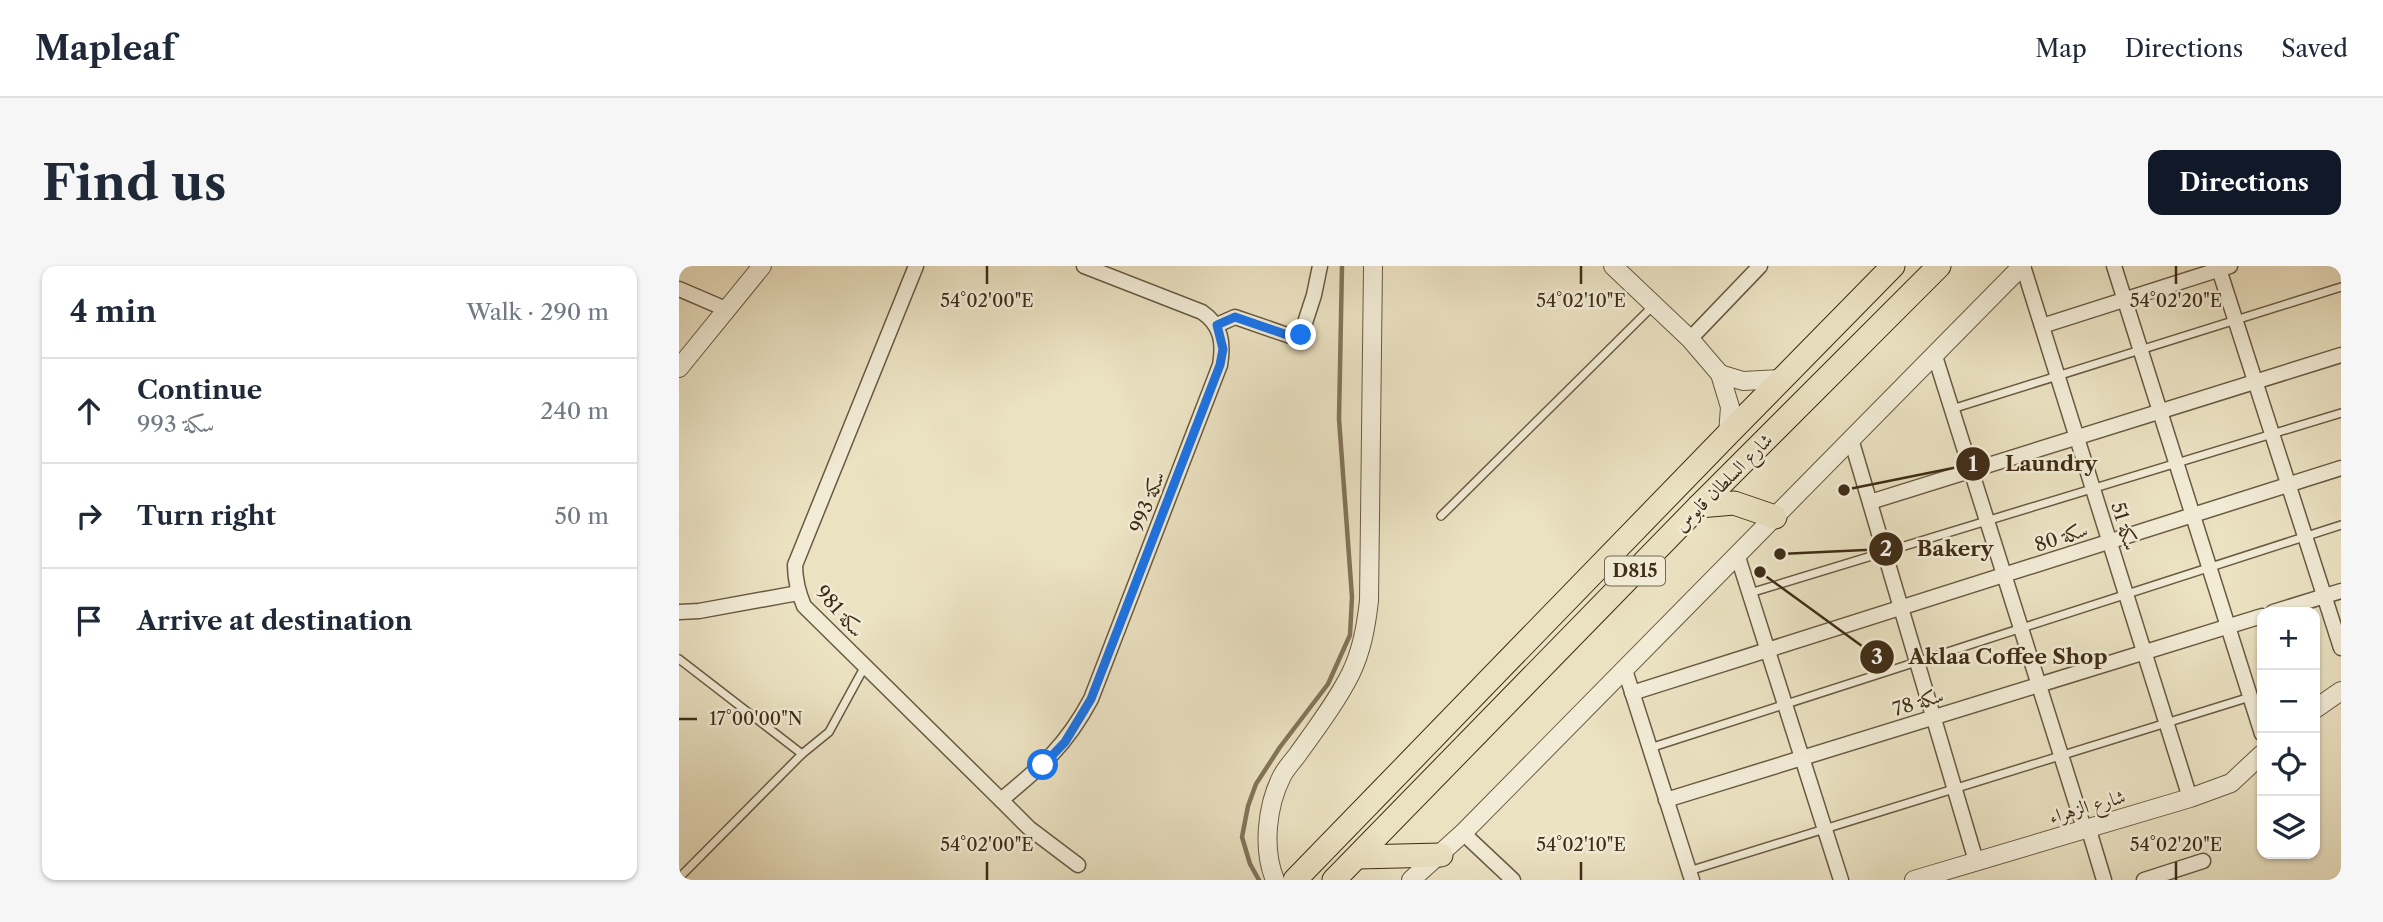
<!DOCTYPE html>
<meta charset="utf-8">
<style>
:root{--surface:#fff;--page:#f6f6f7;--text:#1f2937;--muted:#747a83;--line:#e0e1e3;--accent:#111827}
body{margin:0;font-family:"Libre Caslon Text",Amiri,serif;background:var(--page);color:var(--text)}
.controls{position:absolute;right:21px;bottom:21px;display:grid;overflow:hidden;border-radius:14px;box-shadow:0 2px 5px #0004}
.controls button{width:63px;height:63px;display:grid;place-items:center;padding:0;border:0;border-bottom:2px solid var(--line);background:var(--surface);color:var(--text);font:35px sans-serif}
.stop{position:absolute;width:21px;height:21px;margin:-16px;border:5px solid #1a73e8;border-radius:50%;background:#fff}
.stop.end{background:#1a73e8;border-color:#fff;box-shadow:0 2px 7px #0008}
.list{margin:0;padding:0;list-style:none}
h2{display:flex;justify-content:space-between;align-items:center;height:91px;margin:0;padding:0 28px;font-size:30px}
h2 small{font-size:23px;font-weight:400;color:var(--muted)}
.list li{display:grid;grid-template-columns:46px 1fr auto;gap:21px;align-items:center;box-sizing:border-box;height:105px;padding:0 28px;border-top:2px solid var(--line)}
.list b{display:block;font-size:26px;white-space:nowrap}
.list p{margin:0;font-size:23px;white-space:nowrap;color:var(--muted)}
.list em{font-size:23px;font-style:normal;color:var(--muted)}
.icon{flex:none;width:38px;height:38px;fill:none;stroke:currentColor;stroke-width:2;stroke-linecap:round;stroke-linejoin:round}
.map{position:relative;flex:none;width:1662px;height:614px;overflow:hidden;border-radius:14px}
header{display:flex;align-items:center;gap:42px;box-sizing:border-box;height:98px;padding:0 35px;background:var(--surface);border-bottom:2px solid var(--line)}
header strong{font-size:33px}
nav{display:flex;gap:38px;margin-inline-start:auto;font-size:24px}
.intro{display:flex;align-items:center;justify-content:space-between;box-sizing:border-box;height:168px;padding:0 42px}
h1{margin:0;font-size:49px}
.button{padding:18px 32px;border-radius:14px;background:var(--accent);color:#fff;font-size:24px;font-weight:700}
main{display:flex;gap:42px;padding:0 42px}
aside{flex:1;background:var(--surface);border-radius:14px;box-shadow:0 2px 5px #0004}
.map>svg:first-child{display:block}
</style>
<header>
<strong>Mapleaf</strong>
<nav><a>Map</a><a>Directions</a><a>Saved</a></nav>
</header>
<div class="intro"><h1>Find us</h1><a class="button">Directions</a></div>
<main>
<aside>
<h2>4 min<small>Walk · 290 m</small></h2>
<ul class="list">
<li><svg class="icon" aria-label="ahead" viewBox="0 0 24 24"><path d="M12 20V5M6 11l6-6 6 6"/></svg><div><b>Continue</b><p>سكة 993</p></div><em>240 m</em></li>
<li><svg class="icon" aria-label="right" viewBox="0 0 24 24"><path d="M7 20v-9h11M14 6l5 5-5 5"/></svg><div><b>Turn right</b></div><em>50 m</em></li>
<li><svg class="icon" aria-label="arrive" viewBox="0 0 24 24"><path d="M6 21V4h12l-3 4 3 4H6"/></svg><div><b>Arrive at destination</b></div></li>
</ul>
</aside>
<div class="map">
<svg width="1662" height="614" viewBox="0 0 1662 614">
<rect width="100%" height="100%" fill="#ebe2c2"/>
<filter id="stains"><feTurbulence type="fractalNoise" baseFrequency=".00286" numOctaves="4"/><feColorMatrix values="0 0 0 0 .2 0 0 0 0 .09 0 0 0 0 .02 0 0 0 .5 -.17"/></filter>
<radialGradient id="worn" r=".72"><stop offset=".6" stop-color="#630" stop-opacity="0"/><stop offset="1" stop-color="#630" stop-opacity=".3"/></radialGradient>
<g fill="none" stroke-linecap="round" stroke-linejoin="round">
<path stroke="#82745a" stroke-width="4.5" d="M 580,614 L 571,598 L 563,571 L 569,540 L 577,518 L 601,481 L 649,418 L 671,369 L 673,331 L 660,153 L 663,0"/>
<g stroke="#695a41" stroke-width="10">
<g id="service">
<path d="M 1273,143 L 1662,21"/>
<path d="M 762,250 L 975,39"/>
<path d="M 1071,327 L 1662,147"/>
<path d="M 0,393 L 123,488 L 0,612"/>
<path d="M 971,482 L 1662,259"/>
<path d="M 123,488 L 150,466 L 186,400"/>
<path d="M 1010,605 L 1571,431"/>
</g>
</g>
<g stroke="#695a41" stroke-width="17">
<g id="minor">
<path d="M 237,0 L 116,299 C 116,314 119,326 125,340 L 322,534 L 350,562 L 399,599"/>
<path d="M 1344,0 L 1511,532"/>
<path d="M 1435,0 L 1583,468"/>
<path d="M 1539,0 L 1662,382"/>
<path d="M 0,23 L 49,44"/>
<path d="M 538,59 L 556,51 L 617,72 L 622,69 L 635,29 L 641,0"/>
<path d="M 1363,60 L 1551,0"/>
<path d="M 1011,73 L 1081,0"/>
<path d="M 1256,90 L 1405,562"/>
<path d="M 1172,173 L 1297,595"/>
<path d="M 1191,236 L 1662,89"/>
<path d="M 1058,288 L 1162,614"/>
<path d="M 0,346 L 20,345 L 119,327"/>
<path d="M 1594,346 L 1662,325"/>
<path d="M 946,404 L 1013,614"/>
<path d="M 953,427 L 1662,202"/>
<path d="M 322,534 C 362,501 387,480 412,433 L 541,99 C 545,76 542,59 523,46 L 405,0"/>
<path d="M 987,534 L 1583,350"/>
<path d="M 1409,561 L 1425,614"/>
<path d="M 784,567 L 834,614"/>
<path d="M 1465,614 L 1524,595"/>
</g>
</g>
<g stroke="#695a41" stroke-width="20">
<g id="tertiary">
<path d="M 934,0 L 1011,73 L 1041,108 L 1051,141 L 1049,168"/>
<path d="M 0,102 L 83,0"/>
<path d="M 1041,108 L 1064,115 L 1103,113"/>
<path d="M 1636,443 L 1662,425"/>
<path d="M 596,614 C 583,583 588,539 603,510 C 607,502 614,495 619,488 C 637,463 658,435 672,407 C 683,384 687,360 690,335 L 694,0"/>
<path d="M 732,614 L 784,567 L 1343,0"/>
<path d="M 1235,614 L 1511,532 L 1552,517 L 1583,488"/>
</g>
</g>
<g stroke="#3e2c16" stroke-width="25">
<g id="trunk">
<path d="M 1020,240 L 1055,237 L 1096,251"/>
<path d="M 679,591 L 762,589"/>
<path d="M 616,614 L 1049,168 L 1214,0"/>
<path d="M 655,614 L 1020,240 L 1260,0"/>
</g>
</g>
<use href="#service" stroke="#f2ecd7" stroke-width="7"/>
<use href="#minor" stroke="#f2ecd7" stroke-width="14"/>
<use href="#tertiary" stroke="#f2ecd7" stroke-width="18"/>
<use href="#trunk" stroke="#ebe2c2" stroke-width="23"/>
</g>
<g fill="none" stroke-linecap="round" stroke-linejoin="round">
<path stroke="#1a73e8" stroke-width="9" d="M 364,499 L 386,476 L 412,433 L 541,99 L 544,83 L 538,59 L 556,51 L 617,72 L 622,69"/>
</g>
<path fill="none" stroke="#3e2c16" stroke-width="2.5" d="M 308,0 L 308,18M 902,0 L 902,18M 1497,0 L 1497,18M 0,453 L 18,453M 308,596 L 308,614M 902,596 L 902,614M 1497,596 L 1497,614"/>
<g text-anchor="middle" stroke-width="5" stroke-linejoin="round" paint-order="stroke">
<rect fill="#f2ecd7" stroke="#746650" stroke-width="2" x="926" y="290.5" width="60" height="29" rx="5"/>
<g font-size="18" font-weight="bold" fill="#3e2c16">
<text x="956" y="311">D815</text>
</g>
<g font-size="19" fill="#3e2c16" stroke="#f2ecd7">
<text transform="translate(1044 216) rotate(-45)" y="7">شارع السلطان قابوس</text>
<text transform="translate(468 236) rotate(-69)" y="7">سكة 993</text>
<text transform="translate(1446 260) rotate(73)" y="7">سكة 51</text>
<text transform="translate(1382 271) rotate(-18)" y="7">سكة 80</text>
<text transform="translate(161 345) rotate(48)" y="7">سكة 981</text>
<text transform="translate(1239 436) rotate(-17)" y="7">سكة 78</text>
<text transform="translate(1408 540) rotate(-16)" y="7">شارع الزهراء</text>
</g>
</g>
<g font-size="18" text-anchor="middle" fill="#3e2c16" stroke="#f2ecd7" stroke-width="5" stroke-linejoin="round" paint-order="stroke">
<text x="308" y="41">54°02'00"E</text>
<text x="902" y="41">54°02'10"E</text>
<text x="1497" y="41">54°02'20"E</text>
<text x="77" y="459">17°00'00"N</text>
<text x="308" y="585">54°02'00"E</text>
<text x="902" y="585">54°02'10"E</text>
<text x="1497" y="585">54°02'20"E</text>
</g>
<path fill="none" stroke="#3e2c16" stroke-width="2.5" d="M1165 224L1294 198M1101 288L1207 283M1081 306L1198 391"/>
<g fill="#3e2c16" stroke="#f2ecd7" stroke-width="2.5">
<circle cx="1165" cy="224" r="7"/>
<circle cx="1101" cy="288" r="7"/>
<circle cx="1081" cy="306" r="7"/>
<circle cx="1294" cy="198" r="18"/>
<circle cx="1207" cy="283" r="18"/>
<circle cx="1198" cy="391" r="18"/>
</g>
<g font-size="21" text-anchor="middle" font-weight="bold" fill="#fff">
<text x="1294" y="205">1</text>
<text x="1207" y="290">2</text>
<text x="1198" y="398">3</text>
</g>
<g font-size="21" text-anchor="middle" font-weight="bold" fill="#3e2c16" stroke="#f2ecd7" stroke-width="5" stroke-linejoin="round" paint-order="stroke">
<text x="1372" y="205">Laundry</text>
<text x="1276" y="290">Bakery</text>
<text x="1329" y="398">Aklaa Coffee Shop</text>
</g>
<rect width="100%" height="100%" filter="url(#stains)"/>
<rect width="100%" height="100%" fill="url(#worn)"/>
</svg>
<div class="controls">
<button>+</button>
<button>−</button>
<button><svg class="icon" aria-label="locate" viewBox="0 0 24 24"><circle cx="12" cy="12" r="6"/><path d="M12 2v4M12 18v4M2 12h4M18 12h4"/></svg></button>
<button><svg class="icon" aria-label="layers" viewBox="0 0 24 24"><path d="M12 4l9 5-9 5-9-5zM3 14l9 5 9-5"/></svg></button>
</div>
<div class="stop" style="left:364px;top:499px"></div>
<div class="stop end" style="left:622px;top:69px"></div>
</div>
</main>
